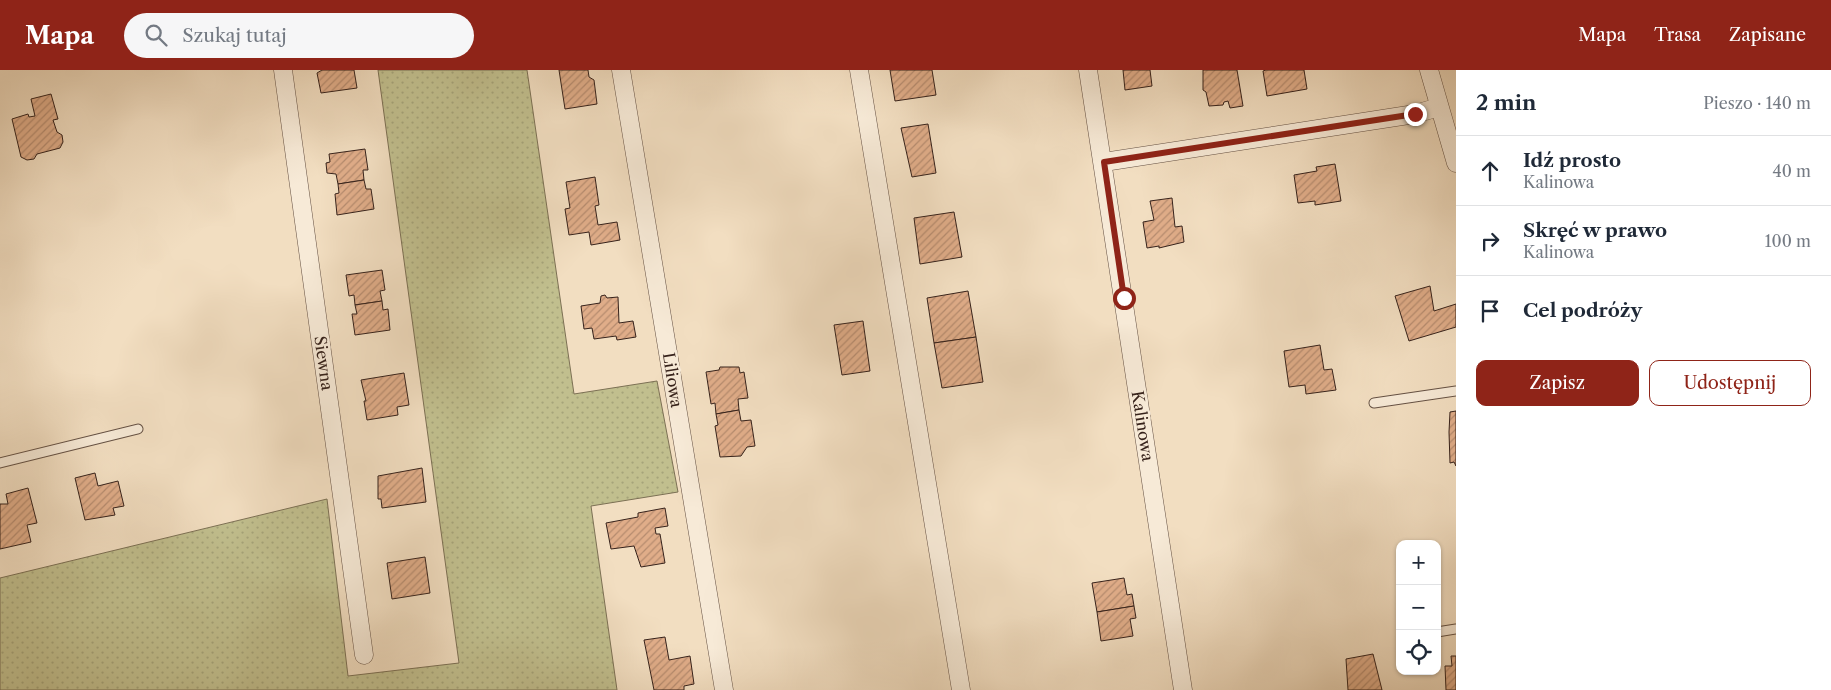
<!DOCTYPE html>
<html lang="pl">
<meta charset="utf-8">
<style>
:root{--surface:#fff;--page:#f6f6f7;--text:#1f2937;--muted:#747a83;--line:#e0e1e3;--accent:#8f2418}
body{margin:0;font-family:"Libre Caslon Text",serif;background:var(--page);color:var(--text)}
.controls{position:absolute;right:15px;bottom:15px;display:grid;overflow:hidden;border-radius:10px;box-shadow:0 1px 4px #0004}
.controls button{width:45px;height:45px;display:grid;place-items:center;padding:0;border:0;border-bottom:1px solid var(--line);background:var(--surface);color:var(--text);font:25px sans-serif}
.stop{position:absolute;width:15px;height:15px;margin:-11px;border:4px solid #8f2418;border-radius:50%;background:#fff}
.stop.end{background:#8f2418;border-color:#fff;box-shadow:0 1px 5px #0008}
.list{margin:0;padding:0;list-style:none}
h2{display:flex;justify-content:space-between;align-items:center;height:65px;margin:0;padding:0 20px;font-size:21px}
h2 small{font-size:16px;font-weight:400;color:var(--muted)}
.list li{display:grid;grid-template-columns:32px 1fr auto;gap:15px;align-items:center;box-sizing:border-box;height:70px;padding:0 20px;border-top:1px solid var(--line)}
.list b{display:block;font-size:19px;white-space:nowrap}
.list p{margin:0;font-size:16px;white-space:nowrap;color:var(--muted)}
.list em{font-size:16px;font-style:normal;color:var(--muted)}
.actions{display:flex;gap:10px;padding:15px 20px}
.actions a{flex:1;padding:11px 0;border:1px solid var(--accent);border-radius:10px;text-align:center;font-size:18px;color:var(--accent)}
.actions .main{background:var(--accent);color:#fff}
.icon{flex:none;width:28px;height:28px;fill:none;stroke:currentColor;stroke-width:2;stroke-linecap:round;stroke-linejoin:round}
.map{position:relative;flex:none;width:1456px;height:620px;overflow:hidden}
header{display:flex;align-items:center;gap:30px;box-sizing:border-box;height:70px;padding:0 25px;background:var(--accent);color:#fff}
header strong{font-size:24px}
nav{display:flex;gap:28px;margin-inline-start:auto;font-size:18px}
.search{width:350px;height:45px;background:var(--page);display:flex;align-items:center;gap:12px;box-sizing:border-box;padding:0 18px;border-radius:28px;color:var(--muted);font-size:19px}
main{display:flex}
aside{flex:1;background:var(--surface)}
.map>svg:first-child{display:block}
</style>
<header>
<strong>Mapa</strong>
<div class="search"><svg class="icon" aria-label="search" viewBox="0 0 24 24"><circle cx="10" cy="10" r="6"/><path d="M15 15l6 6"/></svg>Szukaj tutaj</div>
<nav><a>Mapa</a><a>Trasa</a><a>Zapisane</a></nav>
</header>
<main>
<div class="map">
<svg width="1456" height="620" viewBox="0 0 1456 620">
<defs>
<pattern id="grass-dots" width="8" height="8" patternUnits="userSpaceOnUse" patternTransform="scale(1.25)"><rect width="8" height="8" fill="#c1bf8e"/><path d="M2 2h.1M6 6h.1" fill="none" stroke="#a6a47a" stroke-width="1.8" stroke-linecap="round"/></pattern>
<pattern id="building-hatch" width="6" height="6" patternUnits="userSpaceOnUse" patternTransform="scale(1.25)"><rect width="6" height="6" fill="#e0ad89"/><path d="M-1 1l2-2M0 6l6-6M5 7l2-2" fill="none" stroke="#b68c6f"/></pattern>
</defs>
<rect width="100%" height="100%" fill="#f2dec1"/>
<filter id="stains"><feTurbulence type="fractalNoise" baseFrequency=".004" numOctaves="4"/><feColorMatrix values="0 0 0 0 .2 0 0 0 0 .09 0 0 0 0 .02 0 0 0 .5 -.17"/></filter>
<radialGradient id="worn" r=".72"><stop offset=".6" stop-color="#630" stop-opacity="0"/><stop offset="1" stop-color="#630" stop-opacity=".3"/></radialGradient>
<path fill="url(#grass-dots)" stroke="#7c7054" d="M 378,0 L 527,0 L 574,324 L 657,311 L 678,422 L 591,436 L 617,620 L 0,620 L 0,508 L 327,429 L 348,606 L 459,593 Z"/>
<g fill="url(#building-hatch)" stroke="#36221b">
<path d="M 322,0 L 354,0 L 357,18 L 321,23 L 317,3 Z"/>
<path d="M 559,0 L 588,0 L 589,7 L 594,10 L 597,34 L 565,39 Z"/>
<path d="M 890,0 L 932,0 L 936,25 L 895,31 Z"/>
<path d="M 1123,0 L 1150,0 L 1152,16 L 1125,20 Z"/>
<path d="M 1203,0 L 1237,0 L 1243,36 L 1230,38 L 1228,31 L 1224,32 L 1223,35 L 1209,36 L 1206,22 L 1203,20 Z"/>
<path d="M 1266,0 L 1304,0 L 1307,19 L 1267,26 L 1263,1 Z"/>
<path d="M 51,24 L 58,49 L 53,50 L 57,62 L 62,65 L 63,72 L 60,78 L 37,84 L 34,89 L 27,90 L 21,87 L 12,49 L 28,44 L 29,47 L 35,46 L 31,29 Z"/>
<path d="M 928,54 L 936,103 L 912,107 L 901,58 Z"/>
<path d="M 365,79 L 368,100 L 363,100 L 364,110 L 338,114 L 336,104 L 327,103 L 326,93 L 330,92 L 329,84 Z"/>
<path d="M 1335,94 L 1341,131 L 1315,135 L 1315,131 L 1298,133 L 1294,105 L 1317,101 L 1316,97 Z"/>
<path d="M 595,107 L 599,135 L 595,136 L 598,155 L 617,152 L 620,170 L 591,175 L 589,162 L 569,165 L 565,139 L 570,138 L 566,112 Z"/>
<path d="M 364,110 L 366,119 L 371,119 L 374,139 L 337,145 L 335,124 L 339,123 L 338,114 Z"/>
<path d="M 1172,128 L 1175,157 L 1182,156 L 1184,172 L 1159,178 L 1159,176 L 1147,178 L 1143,152 L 1154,150 L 1150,131 Z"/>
<path d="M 954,142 L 962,187 L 920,194 L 914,148 Z"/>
<path d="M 382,200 L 385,220 L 380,221 L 382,231 L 355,235 L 354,225 L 349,226 L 346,205 Z"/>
<path d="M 1430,216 L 1434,241 L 1456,234 L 1456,257 L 1409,271 L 1395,226 Z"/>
<path d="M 968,221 L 976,267 L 934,273 L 927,228 Z"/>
<path d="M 605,225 L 607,228 L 618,227 L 619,253 L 633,251 L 636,267 L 617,270 L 616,266 L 594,269 L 592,258 L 584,259 L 581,236 L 600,233 L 601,226 Z"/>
<path d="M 382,231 L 383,240 L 388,239 L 390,260 L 355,265 L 352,244 L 357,244 L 355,235 Z"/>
<path d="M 863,251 L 870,301 L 842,305 L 834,255 Z"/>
<path d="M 976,267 L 983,312 L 942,318 L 934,273 Z"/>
<path d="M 1320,275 L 1324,300 L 1332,299 L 1336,320 L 1306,324 L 1305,315 L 1289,317 L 1284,281 Z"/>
<path d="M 720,297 L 739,297 L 740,303 L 744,302 L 748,328 L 738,329 L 739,340 L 716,344 L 715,333 L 711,334 L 706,302 L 719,300 Z"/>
<path d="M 404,303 L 409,335 L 397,337 L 398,345 L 367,350 L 364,331 L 366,331 L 361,310 Z"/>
<path d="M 739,340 L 741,351 L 751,350 L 755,376 L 747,377 L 741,386 L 720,387 L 715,356 L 718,355 L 716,344 Z"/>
<path d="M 1456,341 L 1456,396 L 1454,392 L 1450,393 L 1449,362 L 1450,342 Z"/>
<path d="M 422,398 L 426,432 L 382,438 L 381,429 L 378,429 L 378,406 Z"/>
<path d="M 95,403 L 98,416 L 118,411 L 124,436 L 113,438 L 115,445 L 85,450 L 75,408 Z"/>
<path d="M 28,418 L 37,453 L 27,455 L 31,472 L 0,479 L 0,434 L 8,434 L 6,424 Z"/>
<path d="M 665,438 L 668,456 L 655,458 L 656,464 L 660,464 L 665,493 L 641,497 L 634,476 L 611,479 L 606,453 L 638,447 L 638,443 Z"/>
<path d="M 425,487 L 430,523 L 392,529 L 387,493 Z"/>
<path d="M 1124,508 L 1127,525 L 1132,524 L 1134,536 L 1097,542 L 1092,513 Z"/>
<path d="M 1134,536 L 1136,548 L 1130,549 L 1133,566 L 1101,571 L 1097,542 Z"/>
<path d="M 665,567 L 669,590 L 690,586 L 694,614 L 684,616 L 684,620 L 654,620 L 644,570 Z"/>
<path d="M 1373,584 L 1382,620 L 1348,620 L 1346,589 Z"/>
<path d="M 1451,586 L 1456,586 L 1456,620 L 1446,620 L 1445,596 L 1452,596 Z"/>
</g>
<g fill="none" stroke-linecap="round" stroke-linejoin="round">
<g stroke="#655144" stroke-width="11">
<g id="lane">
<path d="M 1374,333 L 1456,321"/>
<path d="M 0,393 L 138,359"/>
<path d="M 1437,562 L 1456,559"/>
</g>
</g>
<g stroke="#655144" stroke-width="19">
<g id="street">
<path d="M 283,0 L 364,585"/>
<path d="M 621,0 L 724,620"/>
<path d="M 859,0 L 961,620"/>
<path d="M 1088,0 L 1183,620"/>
<path d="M 1429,0 L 1456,93"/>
<path d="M 1104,92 L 1415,44 L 1439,37"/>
</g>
</g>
<use href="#lane" stroke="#f7ead7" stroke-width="9"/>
<use href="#street" stroke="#f7ead7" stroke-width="18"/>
</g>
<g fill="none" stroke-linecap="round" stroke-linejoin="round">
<path stroke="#8f2418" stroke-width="6" d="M 1124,228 L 1104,92 L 1415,44"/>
</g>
<g text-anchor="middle" stroke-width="5" stroke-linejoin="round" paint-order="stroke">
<g font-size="16" fill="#36221b" stroke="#f7ead7">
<text transform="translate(324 293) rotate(82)" y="6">Siewna</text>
<text transform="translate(673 310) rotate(81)" y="6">Liliowa</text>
<text transform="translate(1143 356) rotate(81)" y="6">Kalinowa</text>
</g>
</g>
<rect width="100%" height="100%" filter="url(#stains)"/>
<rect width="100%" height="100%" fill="url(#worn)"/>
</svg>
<div class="controls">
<button>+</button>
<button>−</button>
<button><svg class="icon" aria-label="locate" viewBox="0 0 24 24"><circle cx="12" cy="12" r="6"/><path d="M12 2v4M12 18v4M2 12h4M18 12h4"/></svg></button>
</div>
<div class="stop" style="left:1124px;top:228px"></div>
<div class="stop end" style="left:1415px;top:44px"></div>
</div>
<aside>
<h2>2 min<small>Pieszo · 140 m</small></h2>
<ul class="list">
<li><svg class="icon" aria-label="ahead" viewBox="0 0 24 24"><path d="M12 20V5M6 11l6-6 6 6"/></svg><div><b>Idź prosto</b><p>Kalinowa</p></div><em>40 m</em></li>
<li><svg class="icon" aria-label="right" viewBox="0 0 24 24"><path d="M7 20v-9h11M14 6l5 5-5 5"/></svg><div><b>Skręć w prawo</b><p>Kalinowa</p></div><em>100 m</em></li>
<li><svg class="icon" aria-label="arrive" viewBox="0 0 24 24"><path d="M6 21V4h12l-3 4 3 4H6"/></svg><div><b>Cel podróży</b></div></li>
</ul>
<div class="actions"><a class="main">Zapisz</a><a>Udostępnij</a></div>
</aside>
</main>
